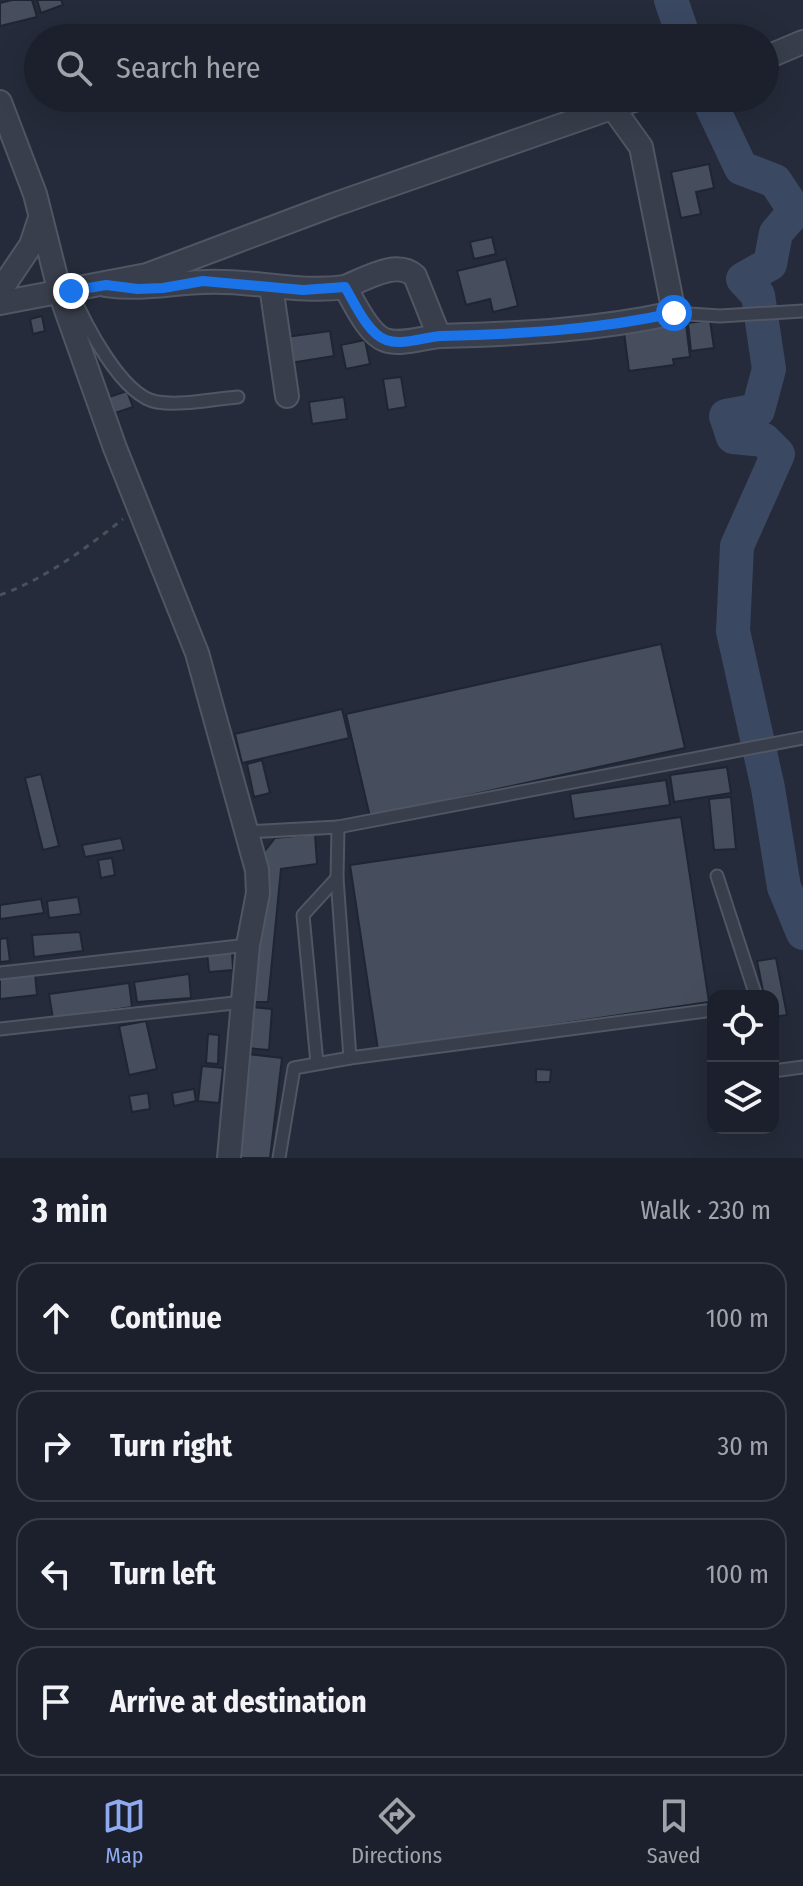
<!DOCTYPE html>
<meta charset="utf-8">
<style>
:root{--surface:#1c202c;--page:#252834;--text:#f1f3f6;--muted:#a0a3a9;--line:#3a3e48;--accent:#8faaf0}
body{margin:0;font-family:"Fira Sans Condensed",sans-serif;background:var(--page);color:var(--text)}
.controls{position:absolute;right:24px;bottom:24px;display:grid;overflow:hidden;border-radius:16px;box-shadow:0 8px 32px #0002}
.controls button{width:72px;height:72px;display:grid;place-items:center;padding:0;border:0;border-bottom:2px solid var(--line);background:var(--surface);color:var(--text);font:40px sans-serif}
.stop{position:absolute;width:24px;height:24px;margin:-18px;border:6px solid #1a73e8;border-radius:50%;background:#fff}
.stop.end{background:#1a73e8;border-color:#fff;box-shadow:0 2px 8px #0008}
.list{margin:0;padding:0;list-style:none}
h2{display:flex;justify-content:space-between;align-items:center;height:104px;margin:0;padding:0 32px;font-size:34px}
h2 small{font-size:26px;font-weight:400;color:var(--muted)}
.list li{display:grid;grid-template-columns:52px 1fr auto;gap:24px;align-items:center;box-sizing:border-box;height:112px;margin:0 16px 16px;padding:0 16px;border:2px solid var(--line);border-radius:24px}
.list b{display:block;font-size:30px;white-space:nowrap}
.list em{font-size:26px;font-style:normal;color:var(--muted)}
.icon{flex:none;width:44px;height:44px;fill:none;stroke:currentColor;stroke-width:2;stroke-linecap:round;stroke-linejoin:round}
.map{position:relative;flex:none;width:803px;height:1158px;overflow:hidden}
.search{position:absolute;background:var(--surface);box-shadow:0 8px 32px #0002;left:24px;right:24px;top:24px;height:88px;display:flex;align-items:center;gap:20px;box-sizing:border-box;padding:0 28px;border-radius:44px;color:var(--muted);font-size:30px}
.sheet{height:616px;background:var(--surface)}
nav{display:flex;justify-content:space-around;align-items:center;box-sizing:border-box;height:112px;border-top:2px solid var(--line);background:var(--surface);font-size:22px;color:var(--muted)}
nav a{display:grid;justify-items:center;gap:4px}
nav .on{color:var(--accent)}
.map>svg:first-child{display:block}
</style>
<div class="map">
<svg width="803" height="1158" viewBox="0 0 803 1158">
<rect width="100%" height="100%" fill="#252b3a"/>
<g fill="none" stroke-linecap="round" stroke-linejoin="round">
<g stroke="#3b4862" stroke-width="34">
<path d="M 671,0 L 684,38"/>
<path d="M 708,98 L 741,168 L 775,181 L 795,211 L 776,233 L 770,264 L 743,279 L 758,295 L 769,369 L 758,410 L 726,416 L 733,437 L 764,440 L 778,454 L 737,546 L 733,631 L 768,788 L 784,887 L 803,933"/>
</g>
</g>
<g fill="#464e5e" stroke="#1f2532" stroke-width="2">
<path d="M 12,0 L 32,0 L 37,17 L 0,26 L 0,3 Z"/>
<path d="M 37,0 L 61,0 L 63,5 L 41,13 Z"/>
<path d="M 709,164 L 714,188 L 696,192 L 701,214 L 681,218 L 671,172 Z"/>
<path d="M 492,237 L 496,254 L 474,259 L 470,242 Z"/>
<path d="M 506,259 L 518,306 L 493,312 L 490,299 L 466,305 L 457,271 Z"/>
<path d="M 42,316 L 45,331 L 33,334 L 30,319 Z"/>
<path d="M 710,320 L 714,348 L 691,351 L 688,323 Z"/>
<path d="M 686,324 L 690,357 L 673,359 L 674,365 L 629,371 L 624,332 Z"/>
<path d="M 330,331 L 334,356 L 290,363 L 286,337 Z"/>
<path d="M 365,340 L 370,364 L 346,369 L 341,345 Z"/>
<path d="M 401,377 L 406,407 L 388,410 L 383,379 Z"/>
<path d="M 127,391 L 133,407 L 115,413 L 109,397 Z"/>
<path d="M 344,397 L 347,419 L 312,424 L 309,402 Z"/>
<path d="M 661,644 L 685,748 L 370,817 L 346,714 Z"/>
<path d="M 342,709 L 349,738 L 242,763 L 235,734 Z"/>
<path d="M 262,760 L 270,793 L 254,797 L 247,764 Z"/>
<path d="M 727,767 L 731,793 L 674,802 L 670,775 Z"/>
<path d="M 41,774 L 59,846 L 43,850 L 25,778 Z"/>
<path d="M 666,780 L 670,805 L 574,819 L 570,794 Z"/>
<path d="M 731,797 L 736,849 L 714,850 L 709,799 Z"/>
<path d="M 681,817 L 709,1002 L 378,1050 L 350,865 Z"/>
<path d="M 315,834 L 317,864 L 281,869 L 268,1002 L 250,1002 L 264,852 L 275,838 Z"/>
<path d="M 121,838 L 124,850 L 85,857 L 82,845 Z"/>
<path d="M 112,858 L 115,875 L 101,878 L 98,860 Z"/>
<path d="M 78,897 L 81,914 L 49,918 L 47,901 Z"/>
<path d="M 41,899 L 44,913 L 0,919 L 0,905 Z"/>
<path d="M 80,932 L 83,951 L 34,957 L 32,935 Z"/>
<path d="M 7,938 L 10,961 L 0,962 L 0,939 Z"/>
<path d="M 232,951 L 233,970 L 209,972 L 207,953 Z"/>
<path d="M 776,958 L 787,1015 L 773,1017 L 773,996 L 764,996 L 757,961 Z"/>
<path d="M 35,973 L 37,995 L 0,999 L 0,977 Z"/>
<path d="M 189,974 L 191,998 L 137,1002 L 134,982 Z"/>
<path d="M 129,983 L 132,1007 L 53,1019 L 49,994 Z"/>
<path d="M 250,1007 L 272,1009 L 269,1050 L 246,1048 Z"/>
<path d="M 146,1021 L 157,1069 L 129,1075 L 119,1026 Z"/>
<path d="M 208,1034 L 219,1035 L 218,1064 L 206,1063 Z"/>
<path d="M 247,1054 L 282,1058 L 270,1158 L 235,1158 Z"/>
<path d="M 202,1066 L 223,1068 L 219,1103 L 198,1101 Z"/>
<path d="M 536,1069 L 551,1070 L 550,1082 L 536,1082 Z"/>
<path d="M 194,1089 L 196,1101 L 174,1106 L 172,1093 Z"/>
<path d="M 148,1093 L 150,1109 L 132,1112 L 129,1096 Z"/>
</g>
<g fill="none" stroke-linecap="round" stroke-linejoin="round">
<g stroke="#505663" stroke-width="15">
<g id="lane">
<path d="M 71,291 C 84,321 121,396 157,402 C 182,406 212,399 238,397"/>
<path d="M 674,313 L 720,316 L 803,311"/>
<path d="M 338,827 L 803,738"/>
<path d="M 247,832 L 338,827 L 337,878 L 350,1058 L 294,1068 L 279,1158"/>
<path d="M 717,876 L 756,996"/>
<path d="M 0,973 L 248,945"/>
<path d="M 0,1029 L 243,1002"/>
<path d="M 350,1058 L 713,1010"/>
<path d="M 317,1063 L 303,915 L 337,878"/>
<path d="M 773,1071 L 803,1067"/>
</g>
</g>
<g stroke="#505663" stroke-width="26">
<g id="street">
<path d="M 765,58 L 803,42"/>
<path d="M 0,102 L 35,194 L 60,293 L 115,448 L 197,653 L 257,870 L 258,893 L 248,945 L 229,1158"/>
<path d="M 106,285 C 143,290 168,283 204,282 C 251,279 297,294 345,287 C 354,302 368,334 385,340 C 401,346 424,337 441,336 C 519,334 597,330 674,313 L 641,147 L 613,108"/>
<path d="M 271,286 L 287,396"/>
<path d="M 345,287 C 365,279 397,259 415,276 L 439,336"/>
<path d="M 0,291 L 31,245 L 40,218"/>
<path d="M 0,303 L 147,275 L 333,205 L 640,98"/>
</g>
</g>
<path stroke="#445459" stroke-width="3" stroke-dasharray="6 6" stroke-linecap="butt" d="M 0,595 C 45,579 85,549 123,519"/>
<use href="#lane" stroke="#383e4b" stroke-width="11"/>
<use href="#street" stroke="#383e4b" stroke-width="22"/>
</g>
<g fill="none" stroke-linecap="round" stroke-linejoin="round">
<path stroke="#1a73e8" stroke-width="10" d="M 71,291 L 106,285 L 138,289 L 163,288 L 203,281 L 303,290 L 345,287 C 354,302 368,334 386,340 C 402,346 424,337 441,336 C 519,334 597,330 674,313"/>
</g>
</svg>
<div class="controls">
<button><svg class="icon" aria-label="locate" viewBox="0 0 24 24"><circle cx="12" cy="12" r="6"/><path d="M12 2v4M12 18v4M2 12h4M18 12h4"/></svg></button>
<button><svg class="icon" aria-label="layers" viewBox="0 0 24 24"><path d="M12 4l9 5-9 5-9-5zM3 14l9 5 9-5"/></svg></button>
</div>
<div class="stop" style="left:674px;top:313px"></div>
<div class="stop end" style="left:71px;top:291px"></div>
<div class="search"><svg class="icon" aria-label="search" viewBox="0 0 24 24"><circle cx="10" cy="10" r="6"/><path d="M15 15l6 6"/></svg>Search here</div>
</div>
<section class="sheet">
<h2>3 min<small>Walk · 230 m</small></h2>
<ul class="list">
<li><svg class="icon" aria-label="ahead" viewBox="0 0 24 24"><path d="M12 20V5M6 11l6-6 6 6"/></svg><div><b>Continue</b></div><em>100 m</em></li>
<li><svg class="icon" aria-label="right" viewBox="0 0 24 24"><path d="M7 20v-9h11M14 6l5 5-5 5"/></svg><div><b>Turn right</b></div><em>30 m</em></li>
<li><svg class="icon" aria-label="left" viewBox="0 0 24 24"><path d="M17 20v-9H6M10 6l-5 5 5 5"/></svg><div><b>Turn left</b></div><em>100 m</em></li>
<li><svg class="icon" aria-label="arrive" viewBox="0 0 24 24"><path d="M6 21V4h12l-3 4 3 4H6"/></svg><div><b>Arrive at destination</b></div></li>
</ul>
</section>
<nav>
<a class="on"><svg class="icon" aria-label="map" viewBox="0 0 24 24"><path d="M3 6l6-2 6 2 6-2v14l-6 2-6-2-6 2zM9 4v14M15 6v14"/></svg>Map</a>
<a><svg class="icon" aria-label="directions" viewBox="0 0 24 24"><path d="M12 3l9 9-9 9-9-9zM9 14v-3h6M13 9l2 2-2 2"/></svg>Directions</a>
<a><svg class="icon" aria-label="saved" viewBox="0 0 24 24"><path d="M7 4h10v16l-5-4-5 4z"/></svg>Saved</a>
</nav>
